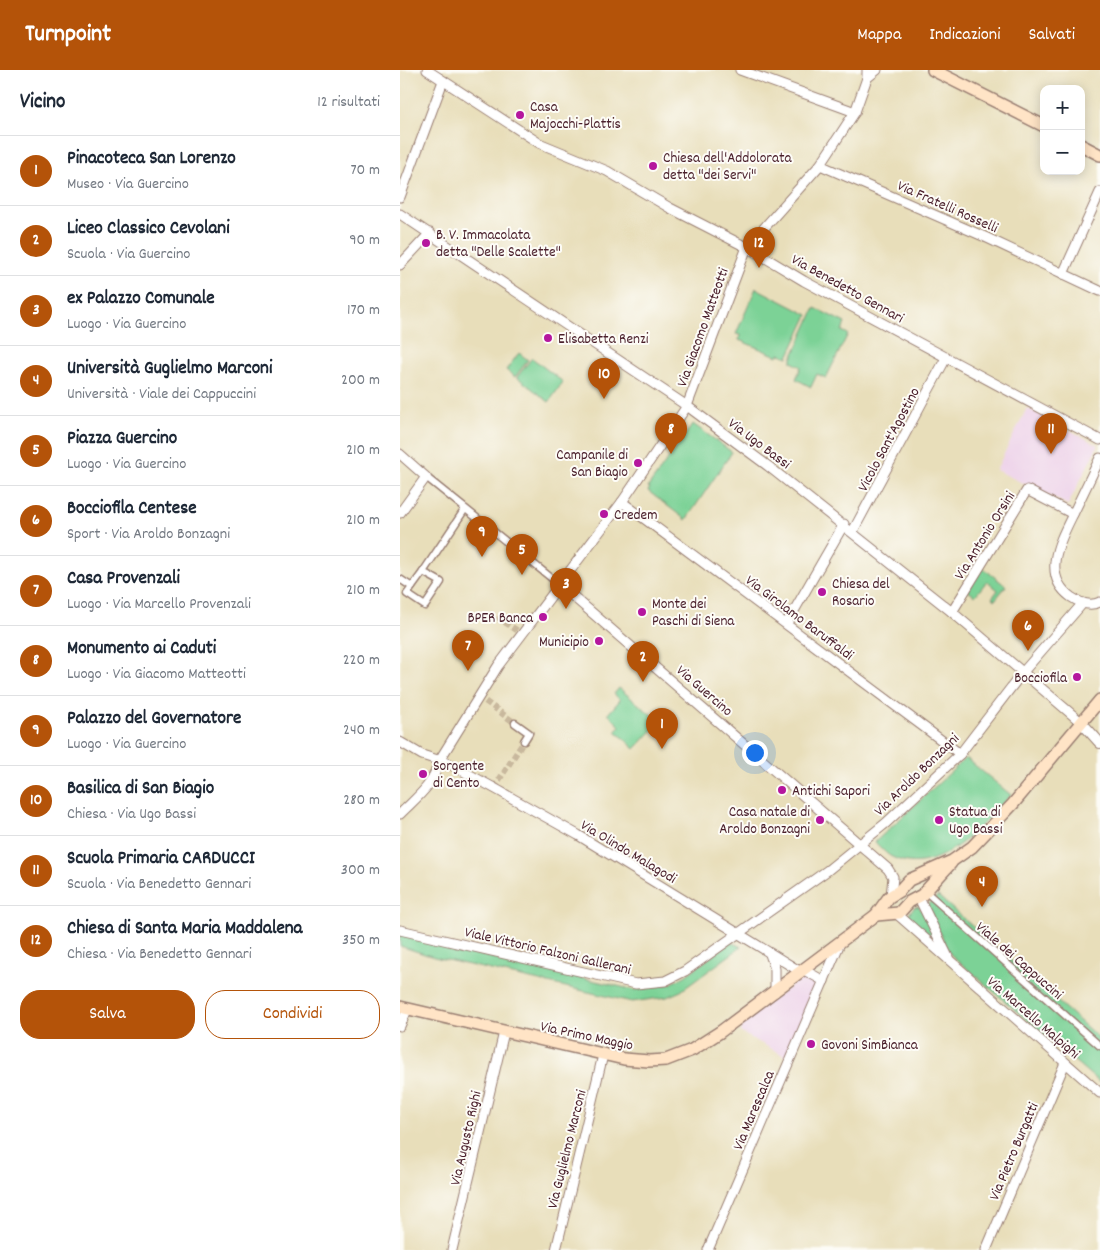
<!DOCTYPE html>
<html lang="it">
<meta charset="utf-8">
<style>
:root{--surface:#fff;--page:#f2f2f3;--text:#1f2937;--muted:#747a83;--line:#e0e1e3;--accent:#b45309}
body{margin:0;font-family:Dekko,sans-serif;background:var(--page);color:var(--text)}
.controls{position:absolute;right:15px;top:15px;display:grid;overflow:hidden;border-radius:10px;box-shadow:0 2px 12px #0003}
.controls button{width:45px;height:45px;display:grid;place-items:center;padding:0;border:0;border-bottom:1px solid var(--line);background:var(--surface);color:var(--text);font:25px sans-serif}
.you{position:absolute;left:354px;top:682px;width:18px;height:18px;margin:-12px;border:4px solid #fff;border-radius:50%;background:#1a73e8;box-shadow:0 0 0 8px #1a73e833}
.badge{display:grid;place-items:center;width:32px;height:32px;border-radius:50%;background:var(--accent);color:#fff;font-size:16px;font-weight:700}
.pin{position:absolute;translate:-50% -41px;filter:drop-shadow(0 1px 2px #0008)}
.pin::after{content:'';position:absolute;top:26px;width:18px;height:15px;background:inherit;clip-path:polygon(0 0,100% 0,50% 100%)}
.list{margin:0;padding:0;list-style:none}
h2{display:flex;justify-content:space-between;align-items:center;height:65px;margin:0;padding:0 20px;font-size:21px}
h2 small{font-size:16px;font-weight:400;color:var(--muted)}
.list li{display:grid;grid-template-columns:32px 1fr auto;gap:15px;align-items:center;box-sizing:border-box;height:70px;padding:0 20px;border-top:1px solid var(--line)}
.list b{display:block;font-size:19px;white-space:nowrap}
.list p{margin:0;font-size:16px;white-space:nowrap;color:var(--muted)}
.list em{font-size:16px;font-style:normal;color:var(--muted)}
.actions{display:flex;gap:10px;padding:15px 20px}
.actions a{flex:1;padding:11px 0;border:1px solid var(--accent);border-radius:20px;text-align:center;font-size:18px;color:var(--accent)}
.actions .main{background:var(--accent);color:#fff}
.map{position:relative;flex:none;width:700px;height:1180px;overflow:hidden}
header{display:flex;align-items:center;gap:30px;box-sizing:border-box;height:70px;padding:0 25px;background:var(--accent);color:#fff}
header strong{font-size:24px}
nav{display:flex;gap:28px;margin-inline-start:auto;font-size:18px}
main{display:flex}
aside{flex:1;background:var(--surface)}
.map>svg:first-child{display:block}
</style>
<header>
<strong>Turnpoint</strong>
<nav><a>Mappa</a><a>Indicazioni</a><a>Salvati</a></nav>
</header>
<main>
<aside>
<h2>Vicino<small>12 risultati</small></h2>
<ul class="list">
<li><span class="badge">1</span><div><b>Pinacoteca San Lorenzo</b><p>Museo · Via Guercino</p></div><em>70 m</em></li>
<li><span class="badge">2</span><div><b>Liceo Classico Cevolani</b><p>Scuola · Via Guercino</p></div><em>90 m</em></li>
<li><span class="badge">3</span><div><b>ex Palazzo Comunale</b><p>Luogo · Via Guercino</p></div><em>170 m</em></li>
<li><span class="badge">4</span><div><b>Università Guglielmo Marconi</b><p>Università · Viale dei Cappuccini</p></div><em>200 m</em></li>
<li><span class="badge">5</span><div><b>Piazza Guercino</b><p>Luogo · Via Guercino</p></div><em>210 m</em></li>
<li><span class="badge">6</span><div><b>Bocciofila Centese</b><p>Sport · Via Aroldo Bonzagni</p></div><em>210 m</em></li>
<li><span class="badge">7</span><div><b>Casa Provenzali</b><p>Luogo · Via Marcello Provenzali</p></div><em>210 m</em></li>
<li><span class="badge">8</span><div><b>Monumento ai Caduti</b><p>Luogo · Via Giacomo Matteotti</p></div><em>220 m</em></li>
<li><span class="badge">9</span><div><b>Palazzo del Governatore</b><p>Luogo · Via Guercino</p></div><em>240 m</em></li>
<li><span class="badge">10</span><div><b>Basilica di San Biagio</b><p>Chiesa · Via Ugo Bassi</p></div><em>280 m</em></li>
<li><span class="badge">11</span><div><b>Scuola Primaria CARDUCCI</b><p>Scuola · Via Benedetto Gennari</p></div><em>300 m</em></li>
<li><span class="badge">12</span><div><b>Chiesa di Santa Maria Maddalena</b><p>Chiesa · Via Benedetto Gennari</p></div><em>350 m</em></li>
</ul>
<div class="actions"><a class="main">Salva</a><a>Condividi</a></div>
</aside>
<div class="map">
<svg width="700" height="1180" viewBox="0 0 700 1180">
<rect width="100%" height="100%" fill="#fdfcf7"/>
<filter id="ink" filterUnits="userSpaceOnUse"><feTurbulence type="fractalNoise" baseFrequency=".02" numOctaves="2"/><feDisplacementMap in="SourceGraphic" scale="10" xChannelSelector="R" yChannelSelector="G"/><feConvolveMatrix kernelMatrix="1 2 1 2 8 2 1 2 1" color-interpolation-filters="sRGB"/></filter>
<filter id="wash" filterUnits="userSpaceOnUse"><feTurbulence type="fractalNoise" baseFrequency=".0096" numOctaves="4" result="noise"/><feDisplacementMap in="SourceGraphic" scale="20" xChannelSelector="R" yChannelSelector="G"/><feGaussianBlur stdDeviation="1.12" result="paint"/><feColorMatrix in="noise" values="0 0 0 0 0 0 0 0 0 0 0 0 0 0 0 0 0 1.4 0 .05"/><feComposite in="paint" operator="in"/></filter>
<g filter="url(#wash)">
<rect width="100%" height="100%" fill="#e8deba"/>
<g fill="#edd1e9">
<path d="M 627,338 L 698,375 L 668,435 L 596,400 Z"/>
<path d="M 405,906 L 420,914 L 387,987 L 340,962 L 344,950 Z"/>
</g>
<g fill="#7bd296" stroke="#627860">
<path d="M 356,218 L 408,245 L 388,287 L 380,284 L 377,286 L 339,270 L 340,265 L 336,264 Z"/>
<path d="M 415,238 L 445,253 L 442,261 L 448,264 L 426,308 L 417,304 L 411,317 L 396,309 L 401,297 L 392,292 L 392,288 Z"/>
<path d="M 119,283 L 128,290 L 115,307 L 106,300 Z"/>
<path d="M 132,288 L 163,312 L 149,332 L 117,307 Z"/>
<path d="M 293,354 L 332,382 L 286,450 L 248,421 L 250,418 L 248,417 Z"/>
<path d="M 583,498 L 606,516 L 595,530 L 592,528 L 598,520 L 587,511 L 575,526 L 568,521 Z"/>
<path d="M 219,618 L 260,652 L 235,679 L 216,661 L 220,656 L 208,644 L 220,630 L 214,624 Z"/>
<path d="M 566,688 L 611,725 C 582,754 539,810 492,787 C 486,784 480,777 475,772 Z"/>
<path d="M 538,826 L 700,969 L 700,1013 L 550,884 L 527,835 Z"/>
<path d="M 519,836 L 538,871 L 507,846 L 514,837 Z"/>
<path d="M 0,863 L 37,875 L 235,920 L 270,914 L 285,906 L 331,872 L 341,877 L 281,921 L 267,927 L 232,932 L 34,887 L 0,876 Z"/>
</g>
</g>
<g filter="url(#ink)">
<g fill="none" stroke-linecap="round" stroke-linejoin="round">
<g stroke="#c8b89d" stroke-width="6" stroke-dasharray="6 3" stroke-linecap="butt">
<path d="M 97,547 L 118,561"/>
<path d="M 78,626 L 115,653"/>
<path d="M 94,718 L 124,671"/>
</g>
<g stroke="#997e72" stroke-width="9">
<g id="pedestrian">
<path d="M 26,407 L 160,515"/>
<path d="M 23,502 L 41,512 L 25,536 L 7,524 Z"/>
<path d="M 23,502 L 65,439"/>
<path d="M 0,509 L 12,517"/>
<path d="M 115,653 L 129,663 L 124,671"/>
<path d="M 525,821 L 700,976"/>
</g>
</g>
<g stroke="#997e72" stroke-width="11">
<g id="minor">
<path d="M 27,0 L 139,73 L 207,101 L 270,138 L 354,181 L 404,211 L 700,370"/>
<path d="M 340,0 L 455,42"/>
<path d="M 467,8 L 477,0"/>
<path d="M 420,95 L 585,167 L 700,221"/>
<path d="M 0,127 L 43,11"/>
<path d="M 0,144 L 287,336 L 368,396 L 552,542 L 682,653"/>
<path d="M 0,195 L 30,163"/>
<path d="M 663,204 L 700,122"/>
<path d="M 0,384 L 26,407 L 0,443"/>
<path d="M 700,388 C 692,405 683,423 675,440 C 662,467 639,504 671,527 C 680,533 690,537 700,532"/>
<path d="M 222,432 L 560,684"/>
<path d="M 453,461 L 546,288"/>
<path d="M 160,515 L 488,799 L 493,807 L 491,826"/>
<path d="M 552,542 L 627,420 L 673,444"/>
<path d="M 387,553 L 444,454"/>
<path d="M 0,672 L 22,685 L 50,694 L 94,718 L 178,765 L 401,902"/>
<path d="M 0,744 C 18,726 33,716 39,691 L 98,596 L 222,432 L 287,336 L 347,177 L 420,95 L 455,42 L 467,8 L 467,0"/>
<path d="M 519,828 L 548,887"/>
<path d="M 497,844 L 700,1023"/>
<path d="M 0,860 L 236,914 L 265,911 L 285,901 L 428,800 L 486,753 L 560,684 L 623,602 L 683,533"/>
<path d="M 370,884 L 375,899 L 375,922"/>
<path d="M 404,900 L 424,911"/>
<path d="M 0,956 L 7,940"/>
<path d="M 52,1180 L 104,962"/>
<path d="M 156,1180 L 203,985"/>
<path d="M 308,1180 L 440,873"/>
<path d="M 586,1180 L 665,993"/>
</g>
</g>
<g stroke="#997e72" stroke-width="12">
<path id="tertiary" d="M 682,653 L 700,673"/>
</g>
<g stroke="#997e72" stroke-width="14">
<g id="secondary">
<path d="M 533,0 L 644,56"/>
<path d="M 681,75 L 700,85"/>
<path d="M 476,845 L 499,843 L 509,832 L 522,825 L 551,793"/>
<path d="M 0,937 L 224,989 L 249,991 L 266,990 L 292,980 L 320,962 L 476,845 L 489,827 L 499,821 L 509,810 L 552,791 L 572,777 L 613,734 L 700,630"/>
</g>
</g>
<use href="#pedestrian" stroke="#fff" stroke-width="6"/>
<use href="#minor" stroke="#fff" stroke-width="9"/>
<use href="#tertiary" stroke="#fff" stroke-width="10"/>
<use href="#secondary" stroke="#ffe4c6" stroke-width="11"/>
</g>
</g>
<g fill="#b5179e" stroke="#fdfcf7" stroke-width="2">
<circle cx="120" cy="45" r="5"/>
<circle cx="253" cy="96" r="5"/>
<circle cx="26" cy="173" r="5"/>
<circle cx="148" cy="268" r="5"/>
<circle cx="238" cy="393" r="5"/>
<circle cx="204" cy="444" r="5"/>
<circle cx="422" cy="522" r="5"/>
<circle cx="242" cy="542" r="5"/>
<circle cx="143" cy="547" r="5"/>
<circle cx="199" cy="571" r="5"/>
<circle cx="677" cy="607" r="5"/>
<circle cx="23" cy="704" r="5"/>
<circle cx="382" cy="720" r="5"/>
<circle cx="420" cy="750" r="5"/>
<circle cx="539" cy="750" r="5"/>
<circle cx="411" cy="974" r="5"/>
</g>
<g text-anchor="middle" stroke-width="4" stroke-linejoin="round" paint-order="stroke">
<g font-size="15" fill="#4a1f2b" stroke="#fdfcf7" text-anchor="start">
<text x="130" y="41">Casa<tspan x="130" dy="17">Majocchi-Plattis</tspan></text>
<text x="263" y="92">Chiesa dell'Addolorata<tspan x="263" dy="17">detta "dei Servi"</tspan></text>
<text x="36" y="169">B. V. Immacolata<tspan x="36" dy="17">detta "Delle Scalette"</tspan></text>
<text x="158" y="273">Elisabetta Renzi</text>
<text x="228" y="389" text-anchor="end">Campanile di<tspan x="228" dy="17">San Biagio</tspan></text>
<text x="214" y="449">Credem</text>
<text x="432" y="518">Chiesa del<tspan x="432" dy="17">Rosario</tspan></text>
<text x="252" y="538">Monte dei<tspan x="252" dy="17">Paschi di Siena</tspan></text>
<text x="133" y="552" text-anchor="end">BPER Banca</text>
<text x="189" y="576" text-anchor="end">Municipio</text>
<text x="667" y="612" text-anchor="end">Bocciofila</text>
<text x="33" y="700">Sorgente<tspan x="33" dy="17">di Cento</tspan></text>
<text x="392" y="725">Antichi Sapori</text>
<text x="410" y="746" text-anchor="end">Casa natale di<tspan x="410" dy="17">Aroldo Bonzagni</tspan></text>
<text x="549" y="746">Statua di<tspan x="549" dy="17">Ugo Bassi</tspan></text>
<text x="421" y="979">Govoni SimBianca</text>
</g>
<g font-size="15" fill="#4a1f2b" stroke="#fdfcf7">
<text transform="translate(548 136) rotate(24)" y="5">Via Fratelli Rosselli</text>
<text transform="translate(448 218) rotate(29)" y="5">Via Benedetto Gennari</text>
<text transform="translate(302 257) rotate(-70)" y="5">Via Giacomo Matteotti</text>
<text transform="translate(488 369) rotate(-62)" y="5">Vicolo Sant'Agostino</text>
<text transform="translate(360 373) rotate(37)" y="5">Via Ugo Bassi</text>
<text transform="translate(584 465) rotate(-58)" y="5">Via Antonio Orsini</text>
<text transform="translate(400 547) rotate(37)" y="5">Via Girolamo Baruffaldi</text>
<text transform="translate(305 620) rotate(41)" y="5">Via Guercino</text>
<text transform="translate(516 704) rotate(-44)" y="5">Via Aroldo Bonzagni</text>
<text transform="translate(229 781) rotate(31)" y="5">Via Olindo Malagodi</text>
<text transform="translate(148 880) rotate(13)" y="5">Viale Vittorio Falzoni Gallerani</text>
<text transform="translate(620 890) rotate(41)" y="5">Viale dei Cappuccini</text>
<text transform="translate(634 947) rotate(41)" y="5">Via Marcello Malpighi</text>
<text transform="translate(187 965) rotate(12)" y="5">Via Primo Maggio</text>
<text transform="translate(353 1040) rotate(-67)" y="5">Via Marescalca</text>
<text transform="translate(65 1068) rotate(-77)" y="5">Via Augusto Righi</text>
<text transform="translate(166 1079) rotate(-76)" y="5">Via Guglielmo Marconi</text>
<text transform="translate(613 1081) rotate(-67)" y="5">Via Pietro Burgatti</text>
</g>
</g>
</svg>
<div class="controls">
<button>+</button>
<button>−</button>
</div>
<div class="you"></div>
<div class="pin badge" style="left:262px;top:679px">1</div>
<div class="pin badge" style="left:243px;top:612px">2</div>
<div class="pin badge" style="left:166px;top:539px">3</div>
<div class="pin badge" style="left:582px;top:837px">4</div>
<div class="pin badge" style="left:122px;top:505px">5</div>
<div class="pin badge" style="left:628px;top:581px">6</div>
<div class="pin badge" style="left:68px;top:601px">7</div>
<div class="pin badge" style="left:271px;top:384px">8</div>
<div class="pin badge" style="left:82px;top:487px">9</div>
<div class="pin badge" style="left:204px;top:329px">10</div>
<div class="pin badge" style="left:651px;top:384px">11</div>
<div class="pin badge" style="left:359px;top:198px">12</div>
</div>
</main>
